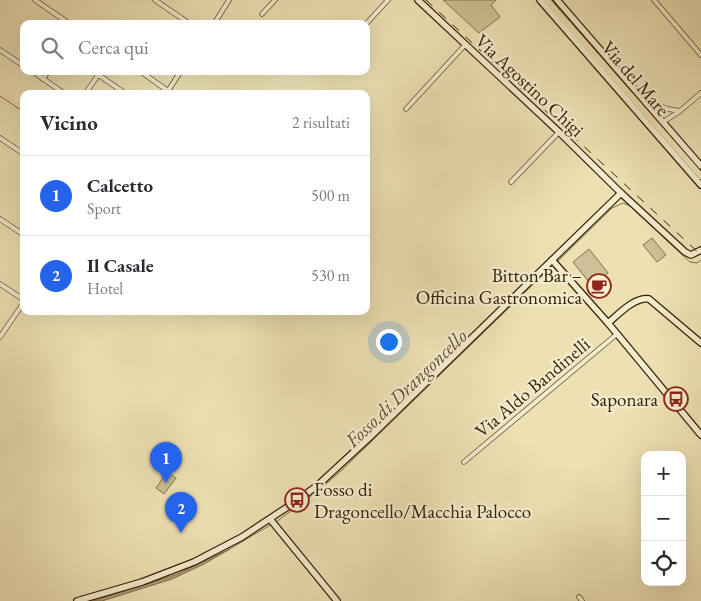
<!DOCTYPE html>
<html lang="it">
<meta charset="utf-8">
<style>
:root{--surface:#fff;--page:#f7f7f7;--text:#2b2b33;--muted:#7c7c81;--line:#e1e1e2;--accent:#2563eb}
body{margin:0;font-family:"EB Garamond",serif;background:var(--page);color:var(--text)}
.controls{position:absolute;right:15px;bottom:15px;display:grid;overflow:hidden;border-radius:10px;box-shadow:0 5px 20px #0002}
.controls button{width:45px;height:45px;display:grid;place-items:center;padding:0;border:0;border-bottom:1px solid var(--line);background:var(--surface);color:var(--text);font:25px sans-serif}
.you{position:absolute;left:388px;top:341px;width:18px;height:18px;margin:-12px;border:4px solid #fff;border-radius:50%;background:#1a73e8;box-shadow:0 0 0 8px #1a73e833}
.badge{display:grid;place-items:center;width:32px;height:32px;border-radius:50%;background:var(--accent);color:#fff;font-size:16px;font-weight:700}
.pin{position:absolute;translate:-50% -41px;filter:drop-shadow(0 1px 2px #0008)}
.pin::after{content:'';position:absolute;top:26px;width:18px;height:15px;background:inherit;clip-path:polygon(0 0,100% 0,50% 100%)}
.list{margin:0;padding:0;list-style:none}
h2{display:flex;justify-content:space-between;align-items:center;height:65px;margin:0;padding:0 20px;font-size:21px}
h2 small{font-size:16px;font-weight:400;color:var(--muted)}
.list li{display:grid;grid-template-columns:32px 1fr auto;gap:15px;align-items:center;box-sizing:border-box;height:80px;padding:0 20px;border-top:1px solid var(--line)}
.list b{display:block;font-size:19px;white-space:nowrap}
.list p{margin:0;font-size:16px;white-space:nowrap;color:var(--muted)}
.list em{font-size:16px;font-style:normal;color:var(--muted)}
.icon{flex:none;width:28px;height:28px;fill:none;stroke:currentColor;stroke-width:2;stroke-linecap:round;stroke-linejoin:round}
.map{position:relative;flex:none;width:701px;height:601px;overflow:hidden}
.search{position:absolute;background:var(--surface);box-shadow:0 5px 20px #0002;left:20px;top:20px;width:350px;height:55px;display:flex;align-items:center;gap:12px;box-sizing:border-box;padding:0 18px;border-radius:10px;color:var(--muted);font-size:19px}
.panel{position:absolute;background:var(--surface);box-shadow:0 5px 20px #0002;left:20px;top:90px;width:350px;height:225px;border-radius:10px}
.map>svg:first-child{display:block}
</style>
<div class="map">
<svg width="701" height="601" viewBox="0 0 701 601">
<rect width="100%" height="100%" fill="#ede1b4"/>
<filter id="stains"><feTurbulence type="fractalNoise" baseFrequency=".004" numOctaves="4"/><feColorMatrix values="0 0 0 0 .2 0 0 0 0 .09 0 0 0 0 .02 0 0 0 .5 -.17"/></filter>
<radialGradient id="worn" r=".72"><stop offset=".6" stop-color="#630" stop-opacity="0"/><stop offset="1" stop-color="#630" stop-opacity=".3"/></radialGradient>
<g fill="#cec197" stroke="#82724f">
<path d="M 443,0 L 496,0 L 491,5 L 500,17 L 479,33 Z"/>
<path d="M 652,238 L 666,255 L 657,262 L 643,245 Z"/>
<path d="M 589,249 L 608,273 L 592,286 L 573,262 Z"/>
<path d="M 167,472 L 176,478 L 164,494 L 156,488 Z"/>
</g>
<path fill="#afa079" stroke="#7f6e4b" d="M 230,549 L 204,564 L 172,579 L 102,601 L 93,601 L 175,575 Z"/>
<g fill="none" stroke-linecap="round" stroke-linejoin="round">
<g stroke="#7f6e4b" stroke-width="1">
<path d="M 0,96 L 24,112"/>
<path d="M 556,263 L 612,208 L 623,203 L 630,206 L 690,262 L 697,263 L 701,260"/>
<path d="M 276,522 L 319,490 L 342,470 L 553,265"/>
<path d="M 228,550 L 272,524"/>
</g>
<g stroke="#645232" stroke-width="5.5">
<g id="street">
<path d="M 35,0 L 70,24"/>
<path d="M 155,0 L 190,24"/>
<path d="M 654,0 L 701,55"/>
<path d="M 262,14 L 275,0"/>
<path d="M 214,24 L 229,0"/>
<path d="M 366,24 L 388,0"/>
<path d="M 0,50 L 24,66"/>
<path d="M 32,71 L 65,94"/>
<path d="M 93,71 L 126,94"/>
<path d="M 140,71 L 168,91"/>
<path d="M 43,79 L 48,71"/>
<path d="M 85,94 L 98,75"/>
<path d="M 166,94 L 181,71"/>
<path d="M 646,101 L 668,109 L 680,111"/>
<path d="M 406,109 L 465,45"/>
<path d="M 663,122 L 680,111 L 701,93"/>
<path d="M 0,138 L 24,154"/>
<path d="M 511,182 L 559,132"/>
<path d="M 0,219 L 24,235"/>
<path d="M 0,284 L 24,300"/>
<path d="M 0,337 L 24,302"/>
<path d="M 464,462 L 617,334"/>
<path d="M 579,597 L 582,601"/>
</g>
</g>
<g stroke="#372207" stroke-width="8">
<g id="secondary">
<path d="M 418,0 L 559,132 L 621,193 L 685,252 L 691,255 L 701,250"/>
<path d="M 540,0 L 701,185"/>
<path d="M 557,0 L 701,166"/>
<path d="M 552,260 L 608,323 L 701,435"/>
<path d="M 608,323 C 619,314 634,297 649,299 L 701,343"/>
<path d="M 270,519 L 337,601"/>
<path d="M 77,601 L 142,582 L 194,562 L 242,537 L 295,502 L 318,485 L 370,437 L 621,193"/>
</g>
</g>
<g stroke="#372207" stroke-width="8">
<path id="primary" d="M 547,0 L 701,176"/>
</g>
<use href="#street" stroke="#f3ecce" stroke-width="4"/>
<use href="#secondary" stroke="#f3ecce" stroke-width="5.5"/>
<use href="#primary" stroke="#ede1b4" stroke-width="6"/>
<path stroke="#372207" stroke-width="1" stroke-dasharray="9 9" stroke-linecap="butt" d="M 426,0 L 701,255"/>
</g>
<defs>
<g id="cafe-ring" transform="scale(1.25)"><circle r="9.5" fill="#f3ecce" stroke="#8f2418" stroke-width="1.5"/><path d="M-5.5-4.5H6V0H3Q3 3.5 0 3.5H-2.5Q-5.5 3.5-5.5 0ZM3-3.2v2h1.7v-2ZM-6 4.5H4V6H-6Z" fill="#8f2418"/></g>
<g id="bus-ring" transform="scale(1.25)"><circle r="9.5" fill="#f3ecce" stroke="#8f2418" stroke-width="1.5"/><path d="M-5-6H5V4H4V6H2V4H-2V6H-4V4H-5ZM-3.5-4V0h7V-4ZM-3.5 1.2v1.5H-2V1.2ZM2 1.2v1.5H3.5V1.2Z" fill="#8f2418"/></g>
</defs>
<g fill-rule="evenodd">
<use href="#cafe-ring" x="599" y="286"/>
<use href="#bus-ring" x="676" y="399"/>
<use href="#bus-ring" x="297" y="500"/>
</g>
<g text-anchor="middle" stroke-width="4.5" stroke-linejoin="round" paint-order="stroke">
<g font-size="19" fill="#372207" stroke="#f3ecce">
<text transform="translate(636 78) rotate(49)" y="7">Via del Mare</text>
<text transform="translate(530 85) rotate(43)" y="7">Via Agostino Chigi</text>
<text transform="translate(532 387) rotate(-40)" y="7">Via Aldo Bandinelli</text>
</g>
<g font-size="19" fill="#372207" stroke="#f3ecce" text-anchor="end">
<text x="582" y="282">Bitton Bar –<tspan x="582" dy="22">Officina Gastronomica</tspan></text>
<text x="658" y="406">Saponara</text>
<text x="314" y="496" text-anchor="start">Fosso di<tspan x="314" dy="22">Dragoncello/Macchia Palocco</tspan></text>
</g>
<g font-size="20" font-style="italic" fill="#614e2f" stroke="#f3ecce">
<text transform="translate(406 388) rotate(-44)" y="7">Fosso di Drangoncello</text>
</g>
</g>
<rect width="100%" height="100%" filter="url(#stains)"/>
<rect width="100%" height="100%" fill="url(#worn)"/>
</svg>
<div class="controls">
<button>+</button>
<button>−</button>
<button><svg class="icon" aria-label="locate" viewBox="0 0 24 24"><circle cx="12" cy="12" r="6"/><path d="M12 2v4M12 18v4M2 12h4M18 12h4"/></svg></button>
</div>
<div class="you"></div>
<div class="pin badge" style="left:166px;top:483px">1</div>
<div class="pin badge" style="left:181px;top:533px">2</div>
<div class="search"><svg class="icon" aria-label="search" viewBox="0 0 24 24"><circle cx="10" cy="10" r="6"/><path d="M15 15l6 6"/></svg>Cerca qui</div>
<section class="panel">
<h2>Vicino<small>2 risultati</small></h2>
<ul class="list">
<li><span class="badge">1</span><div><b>Calcetto</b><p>Sport</p></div><em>500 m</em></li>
<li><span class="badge">2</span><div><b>Il Casale</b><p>Hotel</p></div><em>530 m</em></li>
</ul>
</section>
</div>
